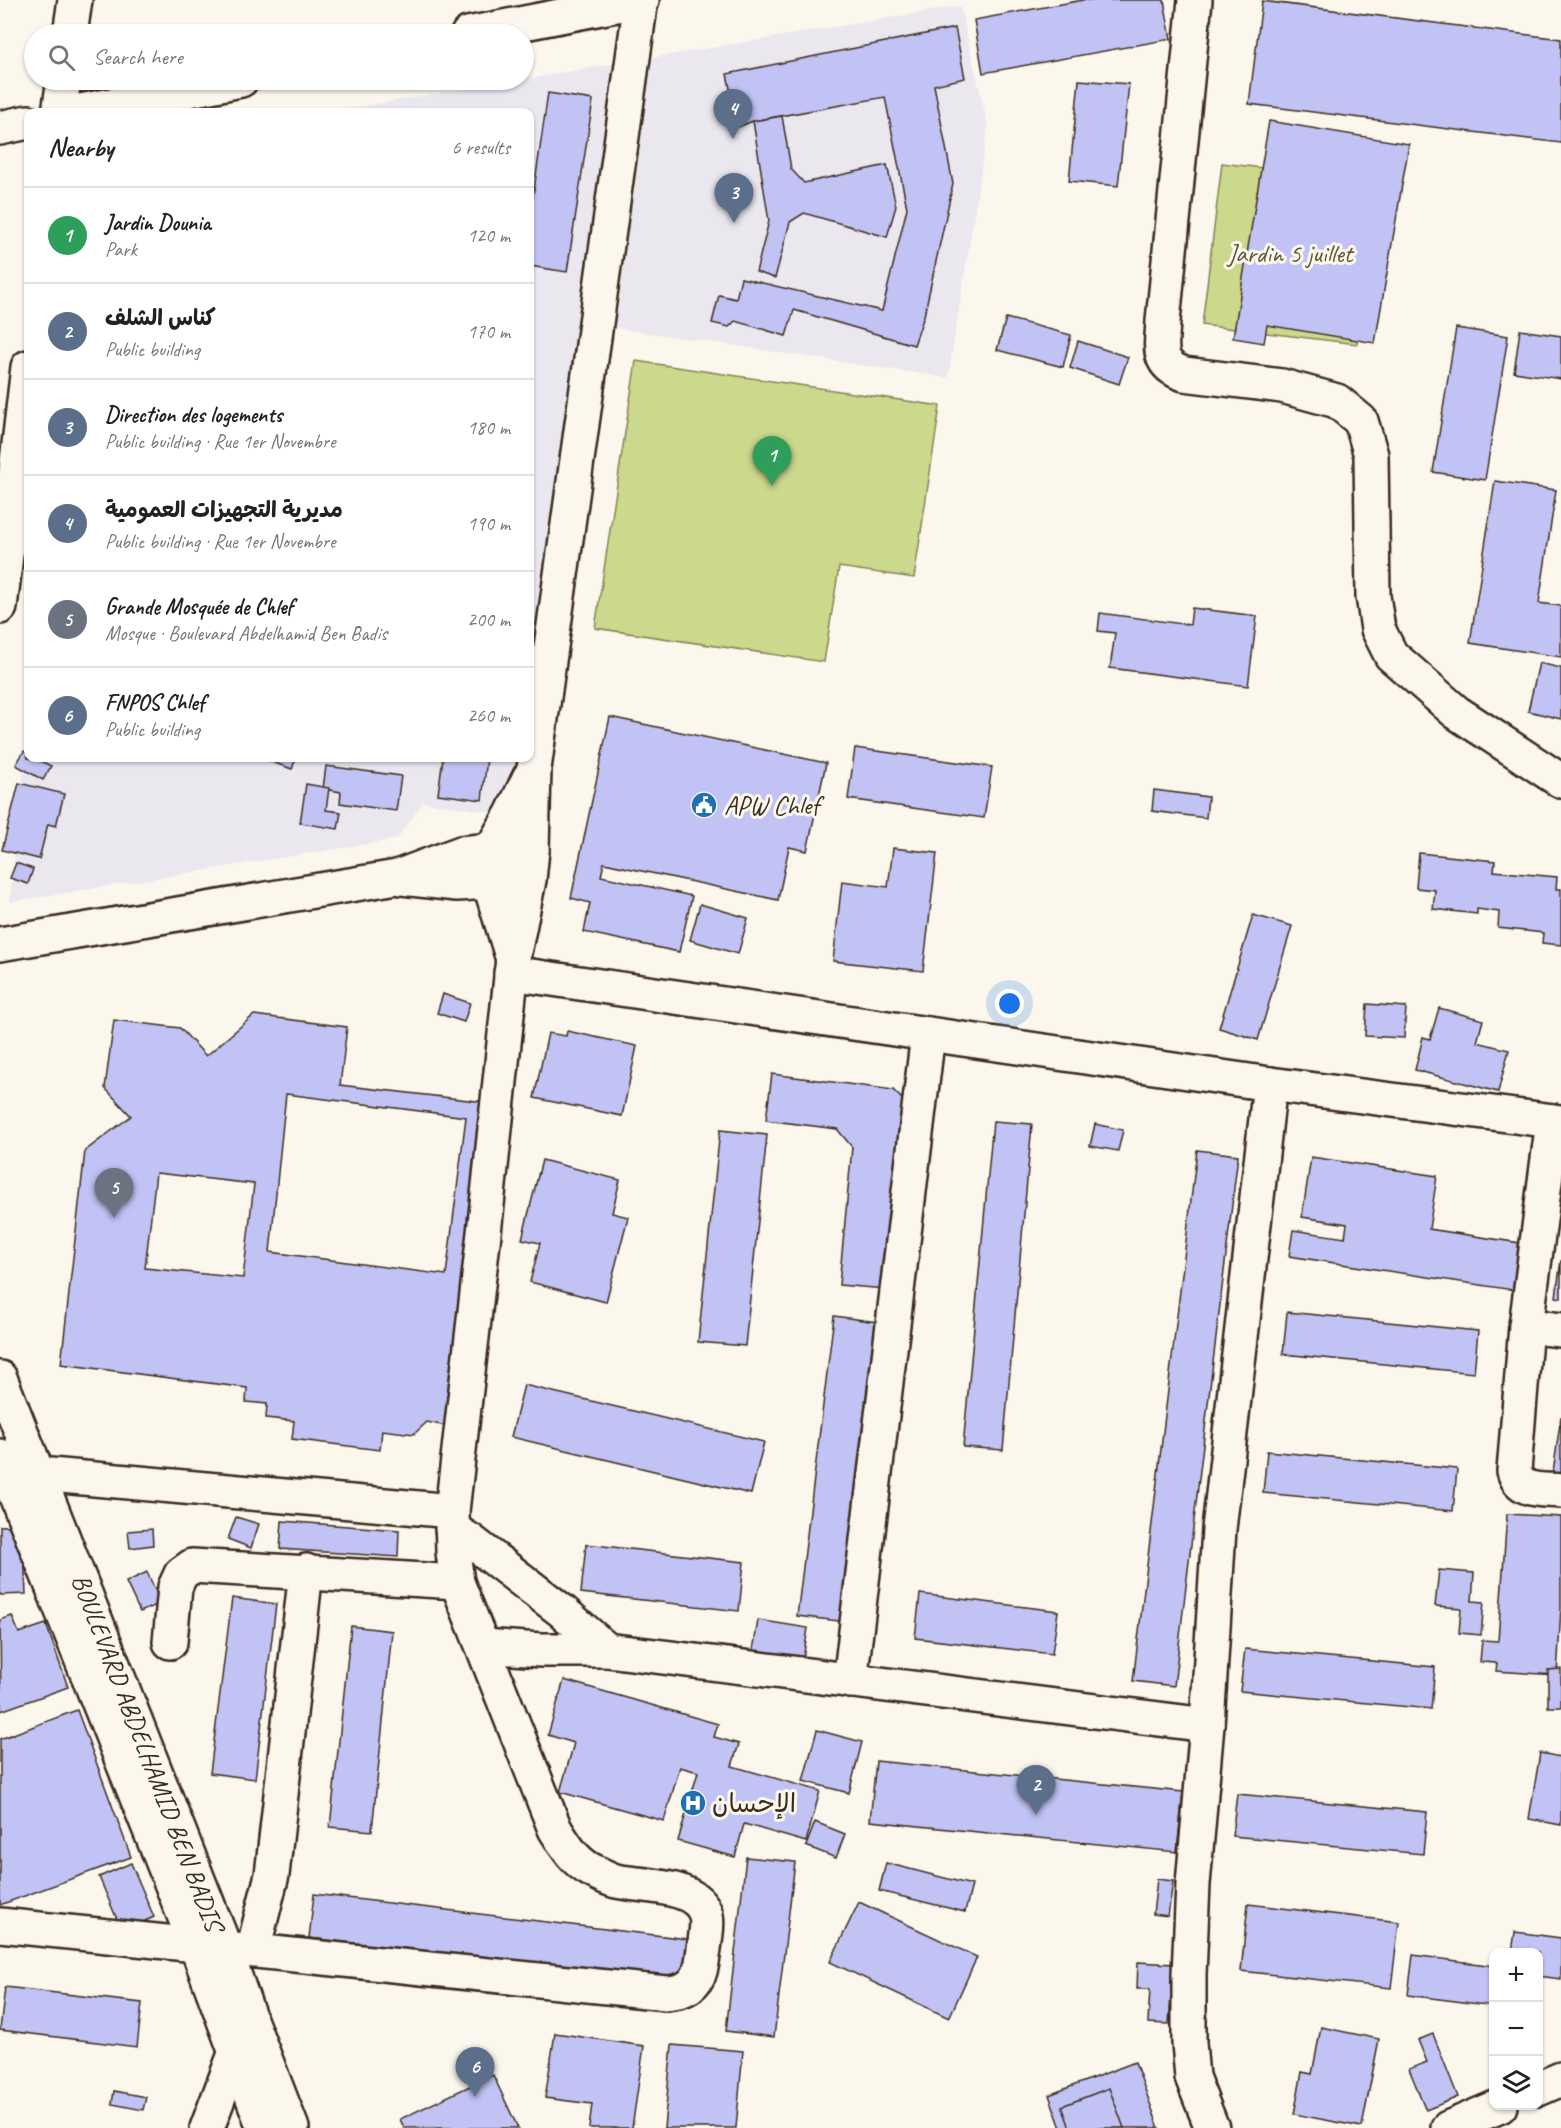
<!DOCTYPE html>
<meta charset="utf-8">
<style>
:root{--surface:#fff;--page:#f2f2f2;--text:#222;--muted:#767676;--line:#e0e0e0;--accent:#111827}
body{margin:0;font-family:Caveat,"Playpen Sans Arabic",sans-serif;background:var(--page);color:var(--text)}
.controls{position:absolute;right:18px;bottom:18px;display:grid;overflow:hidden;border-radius:12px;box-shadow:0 2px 4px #0004}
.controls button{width:54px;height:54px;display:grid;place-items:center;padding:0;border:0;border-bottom:2px solid var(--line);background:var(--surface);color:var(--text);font:30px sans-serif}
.you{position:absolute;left:1010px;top:1004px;width:21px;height:21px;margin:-15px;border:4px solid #fff;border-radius:50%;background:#1a73e8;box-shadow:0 0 0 9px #1a73e833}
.badge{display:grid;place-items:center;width:39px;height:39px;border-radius:50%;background:var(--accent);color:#fff;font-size:20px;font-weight:700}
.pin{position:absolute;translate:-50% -50px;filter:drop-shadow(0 2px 3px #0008)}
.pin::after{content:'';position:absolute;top:32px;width:21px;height:18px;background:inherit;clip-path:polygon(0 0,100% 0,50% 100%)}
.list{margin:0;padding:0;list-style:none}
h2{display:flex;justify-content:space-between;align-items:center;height:78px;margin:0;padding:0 24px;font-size:26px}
h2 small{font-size:20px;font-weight:400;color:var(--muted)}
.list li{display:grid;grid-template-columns:39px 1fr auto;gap:18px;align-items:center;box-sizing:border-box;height:96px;padding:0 24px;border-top:2px solid var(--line)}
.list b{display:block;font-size:22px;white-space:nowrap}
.list p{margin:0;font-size:20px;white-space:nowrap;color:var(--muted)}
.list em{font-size:20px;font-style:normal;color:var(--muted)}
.icon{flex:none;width:33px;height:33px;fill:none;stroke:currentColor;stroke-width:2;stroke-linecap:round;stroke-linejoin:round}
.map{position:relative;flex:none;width:1561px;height:2128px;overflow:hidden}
.search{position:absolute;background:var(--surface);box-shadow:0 2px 4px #0004;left:24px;top:24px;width:510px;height:66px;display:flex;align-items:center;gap:15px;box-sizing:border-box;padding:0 21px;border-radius:33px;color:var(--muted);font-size:22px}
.panel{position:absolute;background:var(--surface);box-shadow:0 2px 4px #0004;left:24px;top:108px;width:510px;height:654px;border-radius:12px}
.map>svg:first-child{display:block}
</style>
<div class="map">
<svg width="1561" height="2128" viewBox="0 0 1561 2128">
<rect width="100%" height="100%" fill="#fbf7ec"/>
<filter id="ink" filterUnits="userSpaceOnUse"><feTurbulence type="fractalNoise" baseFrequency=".0167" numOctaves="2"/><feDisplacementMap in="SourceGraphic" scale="12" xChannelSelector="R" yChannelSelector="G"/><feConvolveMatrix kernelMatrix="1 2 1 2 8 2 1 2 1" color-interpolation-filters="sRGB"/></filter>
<g filter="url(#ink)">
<g fill="#eae7ef">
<path d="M 960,6 L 988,126 L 948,378 L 583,323 L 530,682 L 530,112 L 328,112 Z"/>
<path d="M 28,730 L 28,758 L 518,758 L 510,815 L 423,802 L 397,839 L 10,902 Z"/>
</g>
<g fill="#ccd88c" stroke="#848155" stroke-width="1.5">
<path d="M 1222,163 L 1377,182 L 1357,344 L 1202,325 Z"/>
<path d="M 636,361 L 940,406 L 914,578 L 839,567 L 824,662 L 595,628 Z"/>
</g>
<g fill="#c1c3f5" stroke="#3b2a1e" stroke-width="1.5" fill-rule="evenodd">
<path d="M 1083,0 L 1164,0 L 1171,39 L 983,73 L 974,20 Z"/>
<path d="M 1262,1 L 1561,39 L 1561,143 L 1249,104 Z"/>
<path d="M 955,28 L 965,78 L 934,85 L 953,184 L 924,316 L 914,345 L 794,310 L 786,336 L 735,321 L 729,327 L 712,323 L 719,295 L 736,299 L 741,278 L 882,311 L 907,208 L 885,97 L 753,121 L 738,127 L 727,74 Z"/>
<path d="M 1079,80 L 1129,84 L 1118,186 L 1069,181 Z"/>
<path d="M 548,93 L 593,100 L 567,272 L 530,266 L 530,217 Z"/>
<path d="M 782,116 L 791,169 L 804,183 L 887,165 L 896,206 L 887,237 L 804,213 L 790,222 L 775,278 L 756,272 L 769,221 L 753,121 Z"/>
<path d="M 1269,121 L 1409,144 L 1375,343 L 1267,325 L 1264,343 L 1233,338 Z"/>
<path d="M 1006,318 L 1071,335 L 1063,367 L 997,350 Z"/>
<path d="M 1456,328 L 1508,336 L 1485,480 L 1433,472 Z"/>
<path d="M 1520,330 L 1561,336 L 1561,379 L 1514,372 Z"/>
<path d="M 1078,341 L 1128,357 L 1119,384 L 1070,368 Z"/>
<path d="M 1495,481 L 1556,490 L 1539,603 L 1561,606 L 1561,657 L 1470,643 Z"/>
<path d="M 1192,608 L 1257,616 L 1248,686 L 1110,668 L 1115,633 L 1098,631 L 1100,613 L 1190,625 Z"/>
<path d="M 1539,663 L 1561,668 L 1561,719 L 1528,711 Z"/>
<path d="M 610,717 L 826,763 L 807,851 L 789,847 L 778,900 L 604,863 L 601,876 L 692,896 L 679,952 L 584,932 L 590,903 L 571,898 Z"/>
<path d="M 855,748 L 992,767 L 984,818 L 848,799 Z"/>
<path d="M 24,751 L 28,754 L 28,758 L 35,758 L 51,766 L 43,780 L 16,765 Z"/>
<path d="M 260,758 L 296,758 L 292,769 Z"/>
<path d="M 443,758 L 487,758 L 482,800 L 438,794 Z"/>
<path d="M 326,766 L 401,776 L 396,811 L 340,803 L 341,792 L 323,789 Z"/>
<path d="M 19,783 L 64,794 L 56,826 L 48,824 L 39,859 L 2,850 Z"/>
<path d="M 306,784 L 329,788 L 326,810 L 341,812 L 338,829 L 300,823 Z"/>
<path d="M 1154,790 L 1208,797 L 1206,818 L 1152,811 Z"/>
<path d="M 893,848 L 937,853 L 923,971 L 833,961 L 842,881 L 888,887 Z"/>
<path d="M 1419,853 L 1495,861 L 1494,871 L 1557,877 L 1556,889 L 1561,889 L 1561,945 L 1542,943 L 1543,933 L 1498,928 L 1499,912 L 1477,909 L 1477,914 L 1433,909 L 1435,890 L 1416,888 Z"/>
<path d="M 16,863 L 33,869 L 28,884 L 10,878 Z"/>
<path d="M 700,904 L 748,918 L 738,954 L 690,940 Z"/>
<path d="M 1253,915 L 1292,926 L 1258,1040 L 1219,1028 Z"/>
<path d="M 443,994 L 470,1003 L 464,1022 L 437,1013 Z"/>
<path d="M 1367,1004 L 1406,1007 L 1404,1038 L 1365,1036 Z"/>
<path d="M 1439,1008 L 1483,1020 L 1477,1042 L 1509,1050 L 1498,1092 L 1415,1070 L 1423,1037 L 1430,1039 Z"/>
<path d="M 254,1015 L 347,1027 L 340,1085 L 485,1102 L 446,1426 L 427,1422 L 414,1434 L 382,1430 L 380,1450 L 292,1439 L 294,1421 L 266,1418 L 267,1404 L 246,1402 L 247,1388 L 61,1364 L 85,1151 L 131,1116 L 105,1088 L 114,1020 L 180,1028 L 206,1056 ZM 286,1094 L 466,1117 L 446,1275 L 270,1252 ZM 156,1173 L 254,1184 L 243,1278 L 145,1268 Z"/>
<path d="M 567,1031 L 637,1046 L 622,1116 L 534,1098 L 548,1033 L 566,1036 Z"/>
<path d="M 772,1074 L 893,1090 L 903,1100 L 885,1289 L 839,1285 L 852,1147 L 837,1129 L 766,1120 Z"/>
<path d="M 993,1121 L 1032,1124 L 1003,1450 L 963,1447 Z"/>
<path d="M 1095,1124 L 1123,1130 L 1118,1151 L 1090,1146 Z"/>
<path d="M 720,1130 L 767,1135 L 745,1346 L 698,1342 Z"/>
<path d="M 1197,1150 L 1238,1155 L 1174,1686 L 1133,1681 Z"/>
<path d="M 1311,1157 L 1437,1176 L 1429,1229 L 1520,1243 L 1513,1290 L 1289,1256 L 1293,1230 L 1345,1238 L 1347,1224 L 1302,1217 Z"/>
<path d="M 542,1160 L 620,1180 L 612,1213 L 628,1217 L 606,1302 L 530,1282 L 540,1243 L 522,1239 Z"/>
<path d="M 1561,1260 L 1561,1298 L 1556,1297 Z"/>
<path d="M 1287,1312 L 1478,1331 L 1474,1373 L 1283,1354 Z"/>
<path d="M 834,1316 L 884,1323 L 847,1622 L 797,1616 Z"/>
<path d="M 524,1385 L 764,1442 L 751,1494 L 511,1437 Z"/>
<path d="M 1561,1416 L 1561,1481 L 1552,1480 Z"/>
<path d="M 1267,1451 L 1457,1469 L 1453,1511 L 1263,1493 Z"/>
<path d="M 1507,1514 L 1561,1517 L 1561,1608 L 1557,1675 L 1496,1671 L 1497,1663 L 1480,1662 L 1482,1640 L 1498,1641 Z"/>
<path d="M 236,1517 L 259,1524 L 251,1548 L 228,1539 Z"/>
<path d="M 282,1521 L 399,1530 L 398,1557 L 280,1549 Z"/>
<path d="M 23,1525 L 26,1594 L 0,1595 L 0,1526 Z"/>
<path d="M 152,1529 L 153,1545 L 130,1548 L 128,1531 Z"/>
<path d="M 586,1544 L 744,1562 L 739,1611 L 581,1593 Z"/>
<path d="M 1439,1570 L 1474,1573 L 1472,1601 L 1484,1602 L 1481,1635 L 1459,1633 L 1461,1608 L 1435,1606 Z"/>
<path d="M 147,1572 L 161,1603 L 140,1612 L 126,1582 Z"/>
<path d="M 920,1594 L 1058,1611 L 1052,1654 L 915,1638 Z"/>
<path d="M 232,1598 L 276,1604 L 255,1779 L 210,1773 Z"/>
<path d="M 12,1616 L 19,1633 L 46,1624 L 68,1687 L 1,1711 L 0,1620 Z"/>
<path d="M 758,1620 L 808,1628 L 803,1659 L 753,1651 Z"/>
<path d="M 351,1626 L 392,1631 L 372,1831 L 330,1827 Z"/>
<path d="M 1245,1649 L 1435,1667 L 1431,1709 L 1240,1691 Z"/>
<path d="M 1561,1669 L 1561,1707 L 1548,1707 L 1548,1670 Z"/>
<path d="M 564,1680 L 718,1724 L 714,1737 L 739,1744 L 732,1766 L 820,1791 L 806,1842 L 744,1824 L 735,1857 L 678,1841 L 698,1772 L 680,1767 L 664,1821 L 560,1792 L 574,1743 L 548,1735 Z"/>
<path d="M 77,1710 L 131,1857 L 0,1905 L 0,1739 Z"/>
<path d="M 817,1730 L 862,1742 L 849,1793 L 803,1781 Z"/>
<path d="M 1540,1753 L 1561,1757 L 1561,1825 L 1529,1819 Z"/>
<path d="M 876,1761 L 1183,1792 L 1177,1852 L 870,1821 Z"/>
<path d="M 1237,1794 L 1427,1812 L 1423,1854 L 1232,1836 Z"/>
<path d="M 815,1822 L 845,1834 L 836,1858 L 806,1846 Z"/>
<path d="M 746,1857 L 795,1862 L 774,2037 L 726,2031 Z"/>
<path d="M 131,1863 L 154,1917 L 122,1931 L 99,1877 Z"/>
<path d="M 886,1863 L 972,1885 L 965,1912 L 879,1891 Z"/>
<path d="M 1157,1879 L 1173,1881 L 1168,1916 L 1153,1914 Z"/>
<path d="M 314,1894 L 696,1940 L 691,1984 L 309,1938 Z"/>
<path d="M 859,1902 L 977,1957 L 949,2018 L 830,1962 Z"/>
<path d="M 1248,1904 L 1399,1922 L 1391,1988 L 1241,1971 Z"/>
<path d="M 1515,1932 L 1561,1938 L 1561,1979 L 1538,1976 L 1538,1952 L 1512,1952 Z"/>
<path d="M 1413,1955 L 1494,1966 L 1494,2006 L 1408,1995 Z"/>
<path d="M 1138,1962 L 1173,1964 L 1169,2024 L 1148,2023 L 1150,1989 L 1137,1989 Z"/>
<path d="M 5,1987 L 142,2003 L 137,2047 L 0,2030 Z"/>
<path d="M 1321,2027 L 1379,2039 L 1362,2127 L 1294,2114 L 1302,2072 L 1312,2074 Z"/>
<path d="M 555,2033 L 644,2046 L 632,2128 L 589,2128 L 592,2104 L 545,2098 Z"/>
<path d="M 1433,2034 L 1458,2097 L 1426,2110 L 1409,2069 L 1427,2062 L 1418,2040 Z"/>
<path d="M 672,2045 L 743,2051 L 736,2128 L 664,2128 Z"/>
<path d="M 1135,2062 L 1159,2128 L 1061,2128 L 1049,2095 Z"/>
<path d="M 493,2075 L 518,2128 L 404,2128 L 400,2119 Z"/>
<path d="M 1109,2088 L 1124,2128 L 1070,2128 L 1062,2106 Z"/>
<path d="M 114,2091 L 146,2097 L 143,2110 L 112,2104 Z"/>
</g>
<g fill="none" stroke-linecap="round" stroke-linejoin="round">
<g stroke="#3b2a1e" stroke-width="38">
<g id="street">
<path d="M 1195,0 L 1163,321 C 1162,346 1155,364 1184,374 L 1282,386 L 1337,401 L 1361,421 L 1371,455 L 1373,596 L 1378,629 L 1391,655 L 1456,712 L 1561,781"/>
<path d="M 0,607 L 28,367"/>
<path d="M 402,878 L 457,884 L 509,881"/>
<path d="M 0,944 L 397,877 L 461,853 L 491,850 L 532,850"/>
<path d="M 512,956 L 489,882 L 491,850 L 512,814 L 529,778"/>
<path d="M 511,973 L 1270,1084 L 1561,1122"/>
<path d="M 1553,1121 L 1526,1326 L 1514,1471 C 1520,1493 1541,1489 1561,1491"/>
<path d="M 1526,1326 L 1561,1330"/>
<path d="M 39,1474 L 452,1511"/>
<path d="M 452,1529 L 471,1541 L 562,1611 L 607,1650"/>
<path d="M 170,1642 L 175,1587 L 181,1574 L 192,1566 L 457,1582"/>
<path d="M 483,1646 L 541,1650 L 607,1650 L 1207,1725"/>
<path d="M 850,1681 L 928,1034"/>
<path d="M 0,1925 L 666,1993 C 680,1992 692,1989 699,1974 C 703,1964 703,1953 705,1942 C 706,1933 708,1924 706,1915 C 697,1883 642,1887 616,1881 C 608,1879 599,1874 591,1870 C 574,1861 565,1845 555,1829 L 457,1582 L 453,1552 L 452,1511 L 484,1233 L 513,958 L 529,880 L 532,850 L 534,769 L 641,0"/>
<path d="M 253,1950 L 272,1875 L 306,1571"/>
<path d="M 1538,2089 L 1561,2079"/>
<path d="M 207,2128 L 235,2054"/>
<path d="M 1212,2128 L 1192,2077 L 1189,2043 L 1189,1974 L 1193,1884 L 1207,1725 L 1219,1529 L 1270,1084"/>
<path d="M 1448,2128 L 1500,2106"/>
</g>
</g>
<g stroke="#3b2a1e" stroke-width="38">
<g id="secondary">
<path d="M 70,34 L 75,0"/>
<path d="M 468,34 L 642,0"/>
<path d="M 59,112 L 64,80"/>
<path d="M 75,112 L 241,80"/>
<path d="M 0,128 L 28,122"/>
<path d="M 0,1378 L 225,1948 L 249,2017 L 292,2128"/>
<path d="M 0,1456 L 196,1945 L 264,2128"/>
</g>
</g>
<use href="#street" stroke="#fbf7ec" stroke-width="33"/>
<use href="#secondary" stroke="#fbf7ec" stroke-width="33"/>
</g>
</g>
<defs>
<g id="civic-disc" transform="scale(1.35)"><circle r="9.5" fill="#1f6fb2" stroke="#fbf7ec"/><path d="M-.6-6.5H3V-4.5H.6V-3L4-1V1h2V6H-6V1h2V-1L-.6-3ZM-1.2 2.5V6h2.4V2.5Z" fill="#fff"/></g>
<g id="hospital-disc" transform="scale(1.35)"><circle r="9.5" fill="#1f6fb2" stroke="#fbf7ec"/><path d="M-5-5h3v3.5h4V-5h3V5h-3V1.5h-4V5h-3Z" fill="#fff"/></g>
</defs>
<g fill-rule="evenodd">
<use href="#civic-disc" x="704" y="805"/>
<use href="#hospital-disc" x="693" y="1803"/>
</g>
<g text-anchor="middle" stroke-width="6" stroke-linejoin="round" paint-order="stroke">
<g font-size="26" fill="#5f563a" stroke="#fbf7ec">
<text x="1290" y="262">Jardin 5 juillet</text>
</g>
<g font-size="26" fill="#3b2a1e" stroke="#fbf7ec" text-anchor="start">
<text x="724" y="814">APW Chlef</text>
<text x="712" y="1812">الإحسان</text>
</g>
<g font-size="26" fill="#3b2a1e" stroke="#fbf7ec">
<text transform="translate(148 1752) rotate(69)" y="9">BOULEVARD ABDELHAMID BEN BADIS</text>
</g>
</g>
</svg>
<div class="controls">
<button>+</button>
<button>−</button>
<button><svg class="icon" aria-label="layers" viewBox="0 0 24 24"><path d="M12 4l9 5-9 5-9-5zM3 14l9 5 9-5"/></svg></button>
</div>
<div class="you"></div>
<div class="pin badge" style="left:772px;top:486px;background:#2e9e5b">1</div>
<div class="pin badge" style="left:1036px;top:1815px;background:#5c6f8a">2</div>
<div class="pin badge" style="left:734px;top:223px;background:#5c6f8a">3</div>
<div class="pin badge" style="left:733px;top:139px;background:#5c6f8a">4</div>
<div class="pin badge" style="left:114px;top:1218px;background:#6b7280">5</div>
<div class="pin badge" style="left:475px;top:2097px;background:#5c6f8a">6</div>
<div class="search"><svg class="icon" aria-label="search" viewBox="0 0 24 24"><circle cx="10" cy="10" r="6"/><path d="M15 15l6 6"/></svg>Search here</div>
<section class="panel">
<h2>Nearby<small>6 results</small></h2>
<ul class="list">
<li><span class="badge" style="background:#2e9e5b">1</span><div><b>Jardin Dounia</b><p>Park</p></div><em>120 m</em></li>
<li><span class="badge" style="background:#5c6f8a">2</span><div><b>كناس الشلف</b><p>Public building</p></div><em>170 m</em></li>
<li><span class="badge" style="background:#5c6f8a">3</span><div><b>Direction des logements</b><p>Public building · Rue 1er Novembre</p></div><em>180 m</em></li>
<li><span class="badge" style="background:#5c6f8a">4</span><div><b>مديرية التجهيزات العمومية</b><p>Public building · Rue 1er Novembre</p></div><em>190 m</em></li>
<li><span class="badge" style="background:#6b7280">5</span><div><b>Grande Mosquée de Chlef</b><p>Mosque · Boulevard Abdelhamid Ben Badis</p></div><em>200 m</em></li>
<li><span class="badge" style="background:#5c6f8a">6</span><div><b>FNPOS Chlef</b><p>Public building</p></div><em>260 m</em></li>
</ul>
</section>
</div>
